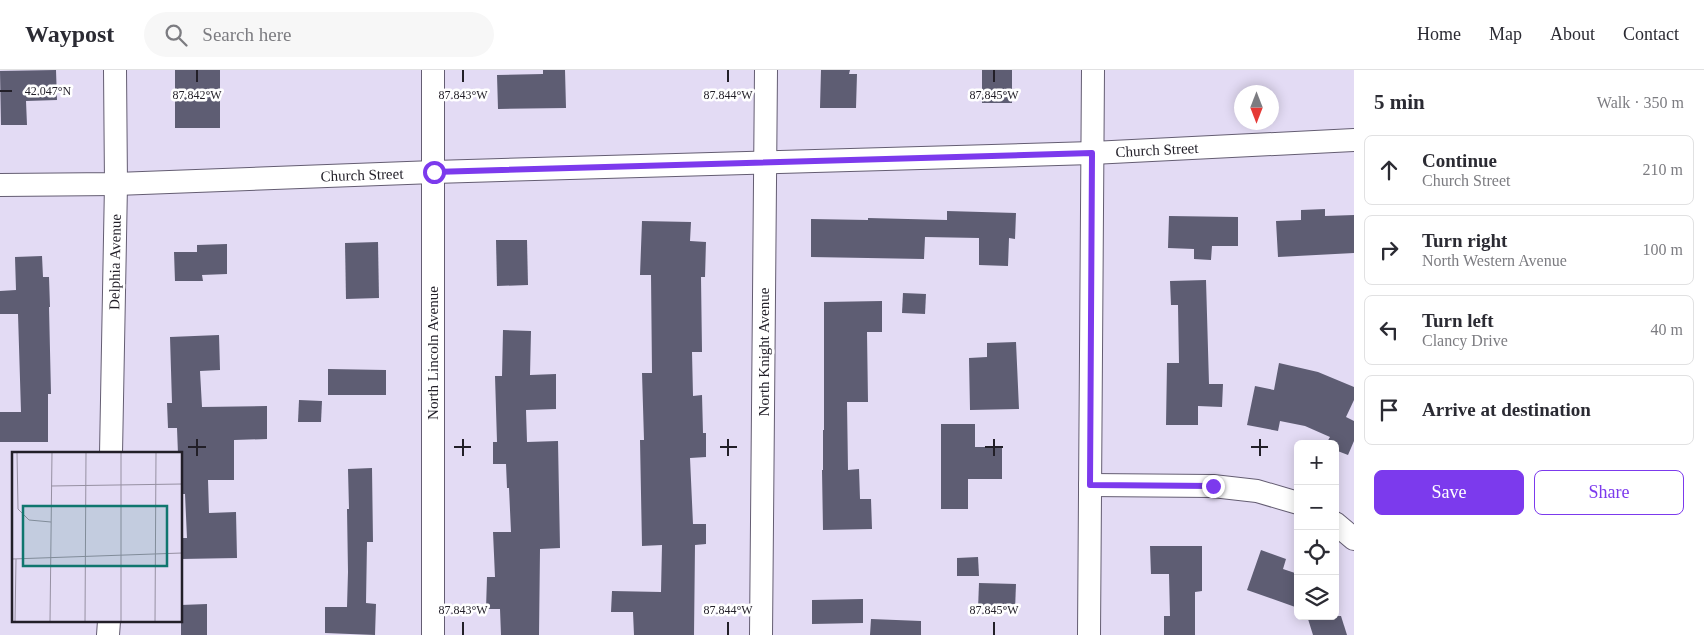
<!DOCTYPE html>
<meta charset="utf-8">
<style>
:root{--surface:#fff;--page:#f7f7f7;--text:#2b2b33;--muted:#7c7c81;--line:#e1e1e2;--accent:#7c3aed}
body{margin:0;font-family:Georgia,serif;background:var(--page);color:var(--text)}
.controls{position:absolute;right:15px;bottom:15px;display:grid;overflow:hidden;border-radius:8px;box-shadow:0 2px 12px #0003}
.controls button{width:45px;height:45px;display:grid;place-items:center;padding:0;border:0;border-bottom:1px solid var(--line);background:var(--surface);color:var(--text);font:25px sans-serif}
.compass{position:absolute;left:1234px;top:15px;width:45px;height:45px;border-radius:50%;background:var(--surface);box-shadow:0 2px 12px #0003;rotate:180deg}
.stop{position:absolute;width:15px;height:15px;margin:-11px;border:4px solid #7c3aed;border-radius:50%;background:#fff}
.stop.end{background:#7c3aed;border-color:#fff;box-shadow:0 1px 5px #0008}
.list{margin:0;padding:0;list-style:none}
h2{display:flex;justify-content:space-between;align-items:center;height:65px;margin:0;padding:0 20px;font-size:21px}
h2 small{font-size:16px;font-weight:400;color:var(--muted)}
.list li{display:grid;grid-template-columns:32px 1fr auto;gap:15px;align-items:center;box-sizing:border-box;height:70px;margin:0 10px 10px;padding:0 10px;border:1px solid var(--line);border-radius:8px}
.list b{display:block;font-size:19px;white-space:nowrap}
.list p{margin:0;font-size:16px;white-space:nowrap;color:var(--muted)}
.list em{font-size:16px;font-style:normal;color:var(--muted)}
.actions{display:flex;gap:10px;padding:15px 20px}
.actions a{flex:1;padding:11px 0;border:1px solid var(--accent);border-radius:8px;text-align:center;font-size:18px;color:var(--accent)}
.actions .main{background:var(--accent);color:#fff}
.icon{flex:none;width:28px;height:28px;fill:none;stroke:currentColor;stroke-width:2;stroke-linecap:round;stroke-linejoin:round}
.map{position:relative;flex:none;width:1354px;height:565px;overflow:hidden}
header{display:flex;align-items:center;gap:30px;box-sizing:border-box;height:70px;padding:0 25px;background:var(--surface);border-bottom:1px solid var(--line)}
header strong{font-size:24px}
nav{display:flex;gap:28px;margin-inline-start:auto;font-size:18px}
.search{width:350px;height:45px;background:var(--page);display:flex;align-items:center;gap:12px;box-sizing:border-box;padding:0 18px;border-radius:28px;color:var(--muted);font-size:19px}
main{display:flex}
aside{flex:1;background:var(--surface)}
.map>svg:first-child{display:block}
</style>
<header>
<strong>Waypost</strong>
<div class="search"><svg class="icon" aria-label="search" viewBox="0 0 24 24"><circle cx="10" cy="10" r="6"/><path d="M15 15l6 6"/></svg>Search here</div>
<nav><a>Home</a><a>Map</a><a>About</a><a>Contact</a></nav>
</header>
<main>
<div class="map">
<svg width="1354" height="565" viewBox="0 0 1354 565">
<rect width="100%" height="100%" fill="#e3dbf4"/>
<g fill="#5e5d73">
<path d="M 56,0 L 57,30 L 26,31 L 27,55 L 1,55 L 0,1 Z"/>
<rect x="175" y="0" width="45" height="58"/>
<path d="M 543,0 L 565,0 L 566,38 L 498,39 L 497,5 L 543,4 Z"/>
<path d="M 821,0 L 850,0 L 849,4 L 857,4 L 856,38 L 820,38 Z"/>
<rect x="982" y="0" width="30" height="33"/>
<path d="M 1325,139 L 1325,146 L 1354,145 L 1354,183 L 1278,187 L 1276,151 L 1301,150 L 1301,140 Z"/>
<path d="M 947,141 L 1016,143 L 1015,169 L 1009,168 L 1008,196 L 979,195 L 979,168 L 925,167 L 924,189 L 811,187 L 811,149 L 868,150 L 868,148 L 947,150 Z"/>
<path d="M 1169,146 L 1238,147 L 1238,176 L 1212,176 L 1211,190 L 1194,189 L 1194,179 L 1168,178 Z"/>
<path d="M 642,151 L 691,152 L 690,171 L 706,172 L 705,207 L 701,207 L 702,282 L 692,282 L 693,326 L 702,325 L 703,363 L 706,363 L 706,387 L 690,388 L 693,454 L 706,454 L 706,474 L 695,475 L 694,565 L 634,565 L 633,542 L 611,542 L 612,521 L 661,522 L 662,475 L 642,476 L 640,370 L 644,370 L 642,303 L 652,303 L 651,205 L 640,205 Z"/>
<path d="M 496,170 L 527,170 L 528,215 L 497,216 Z"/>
<path d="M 378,172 L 379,228 L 346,229 L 345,173 Z"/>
<path d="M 227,174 L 227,204 L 202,205 L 203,211 L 175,211 L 174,182 L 197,182 L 197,175 Z"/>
<path d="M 42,186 L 43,207 L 49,207 L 50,237 L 49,237 L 51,324 L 48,324 L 48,372 L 0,372 L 0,342 L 21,342 L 18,244 L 0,244 L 0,221 L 16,220 L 15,187 Z"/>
<path d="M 1206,210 L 1209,314 L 1223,314 L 1222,337 L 1198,336 L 1198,355 L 1166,355 L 1167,293 L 1179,293 L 1178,235 L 1171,235 L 1170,211 Z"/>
<path d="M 903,223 L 926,224 L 925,244 L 902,243 Z"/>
<path d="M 882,231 L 882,262 L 867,262 L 868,332 L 847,332 L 848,400 L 859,399 L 860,429 L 871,429 L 872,459 L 823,460 L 822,400 L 823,400 L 823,360 L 824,360 L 824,232 Z"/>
<path d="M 503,260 L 531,261 L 530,305 L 556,304 L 556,339 L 526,340 L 527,372 L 558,371 L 560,478 L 540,479 L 539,565 L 501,565 L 500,539 L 486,539 L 487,507 L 495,507 L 493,462 L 511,462 L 509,418 L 507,418 L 506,394 L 493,394 L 493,372 L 497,372 L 495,306 L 502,306 Z"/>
<path d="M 219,265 L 220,300 L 200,301 L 202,337 L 267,336 L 267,369 L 234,370 L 234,410 L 208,410 L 209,443 L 236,442 L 237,488 L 181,489 L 181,468 L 187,468 L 185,424 L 181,424 L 181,384 L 178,384 L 177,358 L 168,358 L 167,333 L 172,333 L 170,267 Z"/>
<path d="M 1016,272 L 1019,339 L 970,340 L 969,288 L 987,287 L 987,273 Z"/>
<path d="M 1279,293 L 1318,302 L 1354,317 L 1354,330 L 1346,347 L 1354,351 L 1354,371 L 1348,385 L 1335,380 L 1335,374 L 1326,374 L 1330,367 L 1305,356 L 1280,351 L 1278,361 L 1247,355 L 1255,316 L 1274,320 Z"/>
<path d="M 328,299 L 386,300 L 386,325 L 328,325 Z"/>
<path d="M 299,330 L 322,331 L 321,352 L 298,352 Z"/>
<path d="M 941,354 L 975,354 L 975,377 L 1002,377 L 1002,409 L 968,409 L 968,439 L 941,439 Z"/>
<path d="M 372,398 L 373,472 L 367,472 L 366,533 L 376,534 L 375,565 L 325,563 L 325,537 L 347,537 L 348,502 L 347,439 L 349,439 L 348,399 Z"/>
<path d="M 1150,476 L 1202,476 L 1202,521 L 1195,522 L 1195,565 L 1164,565 L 1164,546 L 1170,546 L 1169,504 L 1151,504 Z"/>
<path d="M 1261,480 L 1286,489 L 1283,499 L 1298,504 L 1298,538 L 1247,520 Z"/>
<path d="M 978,487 L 979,506 L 957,506 L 957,488 Z"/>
<path d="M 979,513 L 1016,514 L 1015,540 L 978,539 Z"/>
<path d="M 863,529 L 863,553 L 812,554 L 812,530 Z"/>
<path d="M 207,534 L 207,565 L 181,565 L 181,535 Z"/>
<path d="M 1318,546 L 1341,546 L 1347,565 L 1313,565 L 1308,549 Z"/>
<path d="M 871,549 L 921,551 L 921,565 L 870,565 Z"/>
</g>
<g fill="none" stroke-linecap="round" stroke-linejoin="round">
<g stroke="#645d72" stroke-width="24">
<g id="street">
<path d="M 0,115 L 116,114 L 434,102 L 1092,83 L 1354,70"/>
<path d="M 111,384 L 116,114 L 115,0"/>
<path d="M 1090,415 L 1213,416 L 1257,421 L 1298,433"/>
<path d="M 1335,453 L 1354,469"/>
<path d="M 108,565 L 109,551"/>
<path d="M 433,565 L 433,0"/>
<path d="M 761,565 L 766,0"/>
<path d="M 1089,565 L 1093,0"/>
</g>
</g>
<use href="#street" stroke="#fff" stroke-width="22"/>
</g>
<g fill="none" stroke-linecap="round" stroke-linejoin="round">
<path stroke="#7c3aed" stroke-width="6" d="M 434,102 L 1092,83 L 1090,415 L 1213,416"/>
</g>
<path fill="none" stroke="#221f28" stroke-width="2" d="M 197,0 L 197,12M 463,0 L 463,12M 728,0 L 728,12M 994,0 L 994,12M 0,21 L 12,21M 197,369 L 197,386M 463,369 L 463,386M 728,369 L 728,386M 994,369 L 994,386M 1260,369 L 1260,386M 188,377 L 206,377M 454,377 L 471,377M 720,377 L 737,377M 985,377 L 1003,377M 1251,377 L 1268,377M 463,552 L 463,565M 728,552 L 728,565M 994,552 L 994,565"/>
<g text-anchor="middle" stroke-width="5" stroke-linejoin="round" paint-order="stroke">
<g font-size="15" fill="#221f28" stroke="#fff">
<text transform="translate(1157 80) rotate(-3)" y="5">Church Street</text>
<text transform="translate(362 105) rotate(-2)" y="5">Church Street</text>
<text transform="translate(115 192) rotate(-89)" y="5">Delphia Avenue</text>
<text transform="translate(764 282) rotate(-90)" y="5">North Knight Avenue</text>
<text transform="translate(433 283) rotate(-90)" y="5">North Lincoln Avenue</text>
</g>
</g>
<g transform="translate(12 382)">
<rect width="170" height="170" fill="#e3dbf4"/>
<path fill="none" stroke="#9690a2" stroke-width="1" d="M 5,0 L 6,57 L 17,68 L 39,70M 39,34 L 170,32M 0,107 L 170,101M 3,170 L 4,107M 38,170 L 40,0M 73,170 L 74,0M 109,170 L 109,0M 143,170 L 144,0"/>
<path fill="#0f766e" fill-opacity="0.15" stroke="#0f766e" stroke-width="2.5" d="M 11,54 L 155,54 L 155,114 L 11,114 Z"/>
<rect width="170" height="170" fill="none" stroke="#221f28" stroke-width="2.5"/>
</g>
<g font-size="12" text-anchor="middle" fill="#221f28" stroke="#fff" stroke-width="5" stroke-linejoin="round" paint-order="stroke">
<text x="48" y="25">42.047°N</text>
<text x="197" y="29">87.842°W</text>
<text x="463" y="29">87.843°W</text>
<text x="728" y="29">87.844°W</text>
<text x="994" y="29">87.845°W</text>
<text x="463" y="544">87.843°W</text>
<text x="728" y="544">87.844°W</text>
<text x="994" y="544">87.845°W</text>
</g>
</svg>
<div class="controls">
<button>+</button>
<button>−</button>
<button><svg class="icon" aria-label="locate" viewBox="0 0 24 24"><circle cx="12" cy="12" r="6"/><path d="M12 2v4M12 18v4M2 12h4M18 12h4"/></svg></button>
<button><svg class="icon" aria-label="layers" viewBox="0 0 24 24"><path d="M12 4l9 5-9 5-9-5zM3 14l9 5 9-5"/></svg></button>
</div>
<svg class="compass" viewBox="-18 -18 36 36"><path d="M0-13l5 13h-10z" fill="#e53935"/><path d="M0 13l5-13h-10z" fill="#7c7c81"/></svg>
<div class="stop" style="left:434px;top:102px"></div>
<div class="stop end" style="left:1213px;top:416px"></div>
</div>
<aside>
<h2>5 min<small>Walk · 350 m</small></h2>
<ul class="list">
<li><svg class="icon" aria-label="ahead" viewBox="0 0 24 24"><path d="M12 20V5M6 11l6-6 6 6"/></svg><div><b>Continue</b><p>Church Street</p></div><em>210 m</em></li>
<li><svg class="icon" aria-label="right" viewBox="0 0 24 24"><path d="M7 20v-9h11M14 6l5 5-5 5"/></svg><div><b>Turn right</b><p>North Western Avenue</p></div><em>100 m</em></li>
<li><svg class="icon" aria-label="left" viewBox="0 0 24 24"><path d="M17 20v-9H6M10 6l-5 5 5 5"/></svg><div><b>Turn left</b><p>Clancy Drive</p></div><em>40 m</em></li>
<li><svg class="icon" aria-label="arrive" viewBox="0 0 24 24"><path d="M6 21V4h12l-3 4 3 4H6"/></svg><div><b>Arrive at destination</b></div></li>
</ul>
<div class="actions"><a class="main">Save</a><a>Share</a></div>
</aside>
</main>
